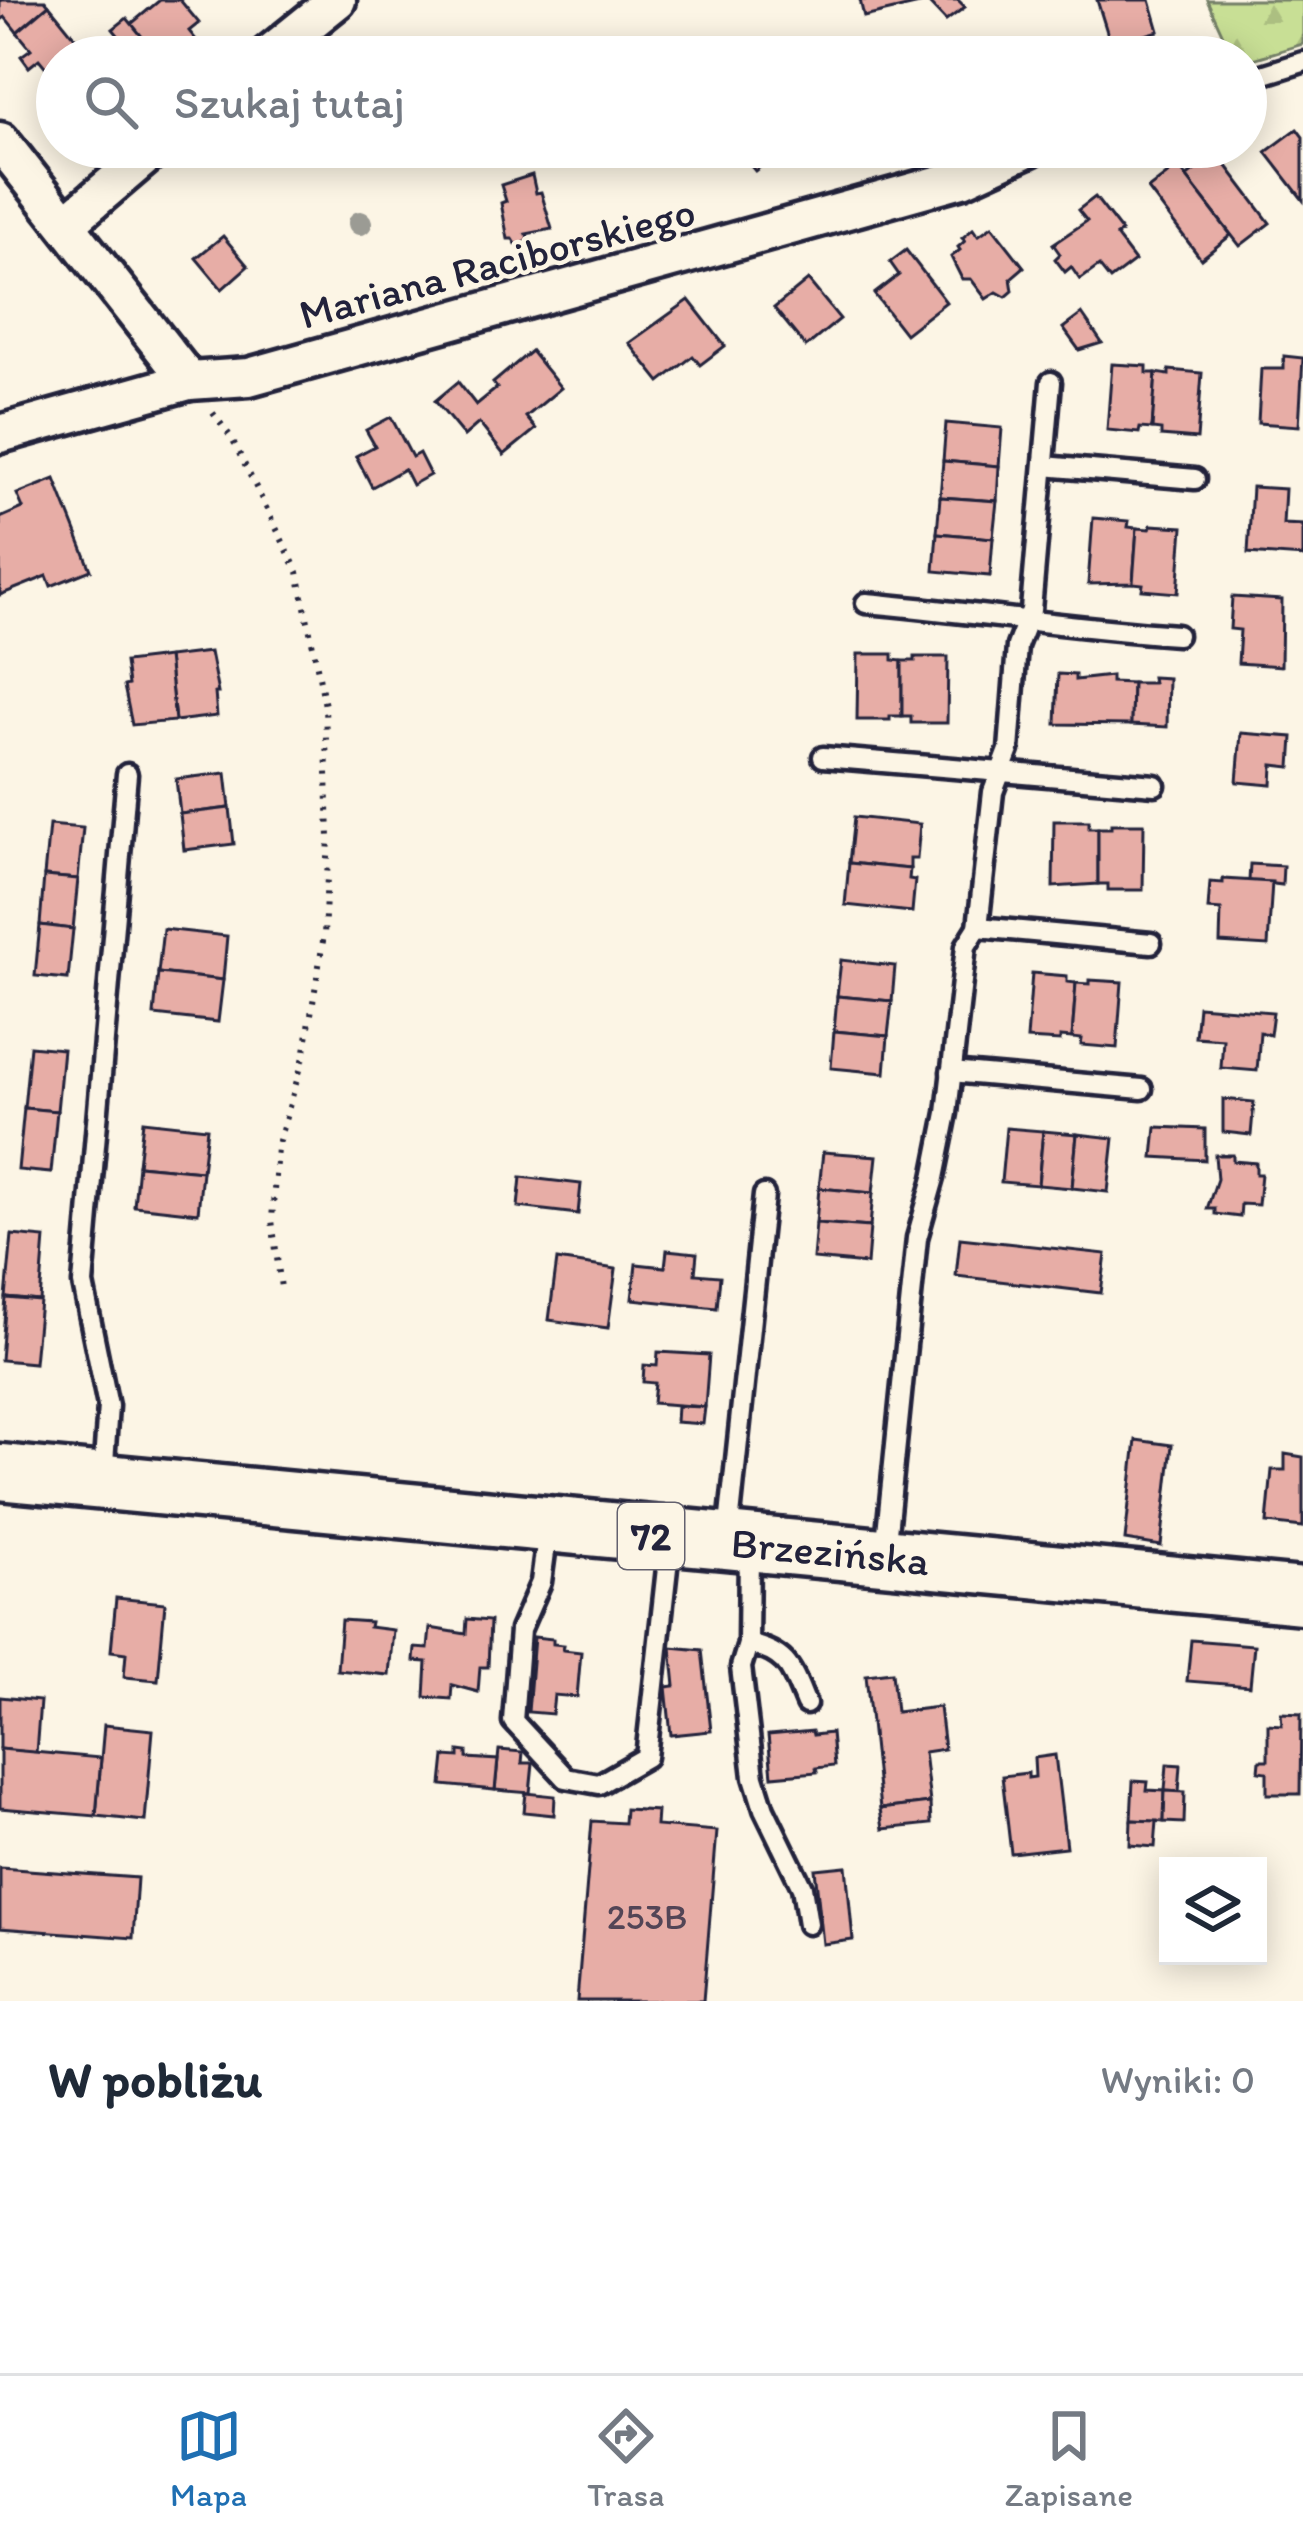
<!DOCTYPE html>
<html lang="pl">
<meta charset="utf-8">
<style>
:root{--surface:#fff;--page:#f6f6f7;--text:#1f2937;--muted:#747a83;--line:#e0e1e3;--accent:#1f6fb2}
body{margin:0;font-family:Itim,sans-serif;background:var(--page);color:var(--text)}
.controls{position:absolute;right:36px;bottom:36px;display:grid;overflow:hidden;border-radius:0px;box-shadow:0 6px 30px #0003}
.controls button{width:108px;height:108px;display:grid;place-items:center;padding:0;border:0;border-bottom:3px solid var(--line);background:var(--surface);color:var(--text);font:60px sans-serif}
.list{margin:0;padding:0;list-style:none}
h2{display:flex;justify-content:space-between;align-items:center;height:156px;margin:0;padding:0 48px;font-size:51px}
h2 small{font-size:39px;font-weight:400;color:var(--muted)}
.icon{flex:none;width:66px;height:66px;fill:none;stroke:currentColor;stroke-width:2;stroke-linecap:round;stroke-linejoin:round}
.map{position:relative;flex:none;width:1303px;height:2001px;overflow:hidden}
.search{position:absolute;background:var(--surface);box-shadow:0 6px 30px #0003;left:36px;right:36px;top:36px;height:132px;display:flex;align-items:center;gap:30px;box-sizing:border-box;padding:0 42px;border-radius:66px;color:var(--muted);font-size:45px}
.sheet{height:372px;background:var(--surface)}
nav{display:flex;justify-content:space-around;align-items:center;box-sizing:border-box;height:168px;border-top:3px solid var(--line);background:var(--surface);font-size:33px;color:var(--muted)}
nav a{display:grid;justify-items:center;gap:6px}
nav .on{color:var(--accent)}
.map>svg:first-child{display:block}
</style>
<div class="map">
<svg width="1303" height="2001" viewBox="0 0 1303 2001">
<defs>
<pattern id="forest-firs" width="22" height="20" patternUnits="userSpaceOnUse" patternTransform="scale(3)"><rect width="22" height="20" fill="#c8df95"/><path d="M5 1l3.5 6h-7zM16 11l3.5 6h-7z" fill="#acbf81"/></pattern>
</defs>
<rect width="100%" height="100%" fill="#fcf5e5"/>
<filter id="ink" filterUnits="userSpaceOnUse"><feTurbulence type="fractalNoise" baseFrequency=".00833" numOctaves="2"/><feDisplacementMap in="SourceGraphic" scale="24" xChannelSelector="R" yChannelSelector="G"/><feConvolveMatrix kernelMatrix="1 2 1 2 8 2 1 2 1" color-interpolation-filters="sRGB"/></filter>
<g filter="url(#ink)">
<path fill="url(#forest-firs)" stroke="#758068" stroke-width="3" d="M 1207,0 L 1303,0 L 1303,44 L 1246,61 L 1246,57 L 1233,57 Z"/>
<g fill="#e7ada6" stroke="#22223b" stroke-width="3">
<path d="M 0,0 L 45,0 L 49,5 L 17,32 L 5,17 L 0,21 Z"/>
<path d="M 160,0 L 180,0 L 199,23 L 189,31 L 201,46 L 188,57 L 145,55 L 152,49 L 131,24 Z"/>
<path d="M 860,0 L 958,0 L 965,7 L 946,21 L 928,2 L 864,17 Z"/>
<path d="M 1097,0 L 1150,0 L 1159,31 L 1111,45 Z"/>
<path d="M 49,5 L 91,57 L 57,57 L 57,81 L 39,59 L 29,67 L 21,56 L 31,49 L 17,32 Z"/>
<path d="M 127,18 L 152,49 L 142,57 L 136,57 L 113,29 Z"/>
<path d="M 1297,129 L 1303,137 L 1303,200 L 1266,152 Z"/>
<path d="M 725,147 L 811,147 L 789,165 L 779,152 L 755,171 L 741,154 L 735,159 Z"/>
<path d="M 1217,153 L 1270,223 L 1240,246 L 1186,177 Z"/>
<path d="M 1178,166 L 1231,235 L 1201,259 L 1148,189 Z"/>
<path d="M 532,175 L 536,193 L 541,192 L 552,229 L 526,234 L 529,239 L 523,244 L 516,244 L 513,239 L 508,239 L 501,203 L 506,201 L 501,185 Z"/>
<path d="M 1095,197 L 1122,232 L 1116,236 L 1135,261 L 1110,280 L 1099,266 L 1080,280 L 1071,267 L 1065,272 L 1055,259 L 1060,254 L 1053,244 L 1087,221 L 1078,210 Z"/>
<path d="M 992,226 L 1024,267 L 1011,278 L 1013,291 L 1006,297 L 997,292 L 986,299 L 971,279 L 962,279 L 951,257 L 960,250 L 958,247 L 965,241 L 962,238 L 973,229 L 978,236 Z"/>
<path d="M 223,236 L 248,266 L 222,289 L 196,258 Z"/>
<path d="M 906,250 L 946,302 L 905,334 L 874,294 L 899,275 L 890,262 Z"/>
<path d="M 808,280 L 840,319 L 806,347 L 774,308 Z"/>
<path d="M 689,300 L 725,346 L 700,365 L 693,356 L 660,382 L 629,343 Z"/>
<path d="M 1082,314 L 1102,343 L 1079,350 L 1063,328 Z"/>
<path d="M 531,351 L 561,388 L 526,417 L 536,429 L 504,455 L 479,423 L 464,436 L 435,401 L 458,382 L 476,405 L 497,388 L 493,383 Z"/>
<path d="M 1284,356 L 1303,358 L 1299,426 L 1258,423 L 1261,369 L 1284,369 Z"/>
<path d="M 1112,364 L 1147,366 L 1147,373 L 1156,373 L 1152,429 L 1140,428 L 1139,433 L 1107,430 Z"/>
<path d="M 1169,370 L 1202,373 L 1197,439 L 1161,436 L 1161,430 L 1152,429 L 1156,373 L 1169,375 Z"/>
<path d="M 391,417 L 412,457 L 419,453 L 430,475 L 412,485 L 404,469 L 372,487 L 356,456 L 375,446 L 366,430 Z"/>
<path d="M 946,423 L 1002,428 L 999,466 L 943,461 Z"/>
<path d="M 943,461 L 999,466 L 997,501 L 940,497 Z"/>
<path d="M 55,479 L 91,570 L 51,586 L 47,576 L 0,595 L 0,518 L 23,508 L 17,494 Z"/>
<path d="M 1252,487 L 1285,489 L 1283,524 L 1303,525 L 1303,557 L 1248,553 Z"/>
<path d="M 940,497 L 997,501 L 993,538 L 937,533 Z"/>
<path d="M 1093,518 L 1129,521 L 1128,527 L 1137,528 L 1133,583 L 1088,584 Z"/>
<path d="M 1151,525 L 1183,527 L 1178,593 L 1142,590 L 1143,584 L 1133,583 L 1137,528 L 1150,529 Z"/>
<path d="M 937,533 L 993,538 L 990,576 L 934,571 Z"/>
<path d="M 1232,597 L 1282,600 L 1281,666 L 1238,663 L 1240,630 L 1230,629 Z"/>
<path d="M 210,652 L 218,693 L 215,693 L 217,716 L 175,721 L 168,657 Z"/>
<path d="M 858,654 L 893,654 L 893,660 L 902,661 L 902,716 L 890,716 L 890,720 L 857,720 Z"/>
<path d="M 168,657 L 175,721 L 132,725 L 124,686 L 128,685 L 125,662 Z"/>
<path d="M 915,657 L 948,657 L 947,723 L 911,723 L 911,716 L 902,716 L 902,661 L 915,661 Z"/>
<path d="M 1058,674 L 1075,675 L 1075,680 L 1111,676 L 1111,682 L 1132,683 L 1131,725 L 1056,724 Z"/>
<path d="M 1152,677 L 1168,678 L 1167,727 L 1131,725 L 1132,683 L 1153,683 Z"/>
<path d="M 1241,733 L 1293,737 L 1291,767 L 1273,765 L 1272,785 L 1237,782 Z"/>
<path d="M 226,773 L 230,808 L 180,814 L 176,779 Z"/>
<path d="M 230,808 L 234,844 L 184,850 L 180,814 Z"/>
<path d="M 854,817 L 920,824 L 917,859 L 910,859 L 910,869 L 849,863 Z"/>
<path d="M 1054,821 L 1089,821 L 1089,828 L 1098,828 L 1098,884 L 1053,887 Z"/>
<path d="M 1111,824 L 1144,824 L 1143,890 L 1108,890 L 1108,884 L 1098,884 L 1098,828 L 1111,828 Z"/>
<path d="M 49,825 L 83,828 L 78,879 L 44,876 Z"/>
<path d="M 849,863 L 910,869 L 909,879 L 915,880 L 912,912 L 845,905 Z"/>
<path d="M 1250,864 L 1283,866 L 1282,885 L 1249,881 Z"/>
<path d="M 44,876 L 78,879 L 73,929 L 40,925 Z"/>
<path d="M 1223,879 L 1272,882 L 1268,946 L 1220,943 L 1221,910 L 1208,909 L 1210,882 L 1223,883 Z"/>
<path d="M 40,925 L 73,929 L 68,979 L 35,976 Z"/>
<path d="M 163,929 L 227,936 L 223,980 L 158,973 Z"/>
<path d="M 841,960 L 895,966 L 892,1001 L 837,996 Z"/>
<path d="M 158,973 L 223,980 L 218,1022 L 154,1015 Z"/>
<path d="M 1032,973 L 1067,976 L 1067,982 L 1076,983 L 1072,1038 L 1060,1037 L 1060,1041 L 1027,1039 Z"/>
<path d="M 1089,980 L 1122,982 L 1117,1048 L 1081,1045 L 1082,1039 L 1072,1038 L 1076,983 L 1089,984 Z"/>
<path d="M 837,996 L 892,1001 L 888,1036 L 834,1031 Z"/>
<path d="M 1198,1006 L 1273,1012 L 1270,1035 L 1260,1032 L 1257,1071 L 1221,1068 L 1223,1039 L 1195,1037 Z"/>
<path d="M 834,1031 L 888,1036 L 885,1073 L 831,1068 Z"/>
<path d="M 30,1046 L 63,1049 L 57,1111 L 24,1108 Z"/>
<path d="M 1223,1099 L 1254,1102 L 1251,1135 L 1223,1132 Z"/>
<path d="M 24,1108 L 57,1111 L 51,1173 L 18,1170 Z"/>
<path d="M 143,1121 L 207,1128 L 202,1171 L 138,1165 Z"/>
<path d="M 1156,1127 L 1205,1129 L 1205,1160 L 1153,1157 Z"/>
<path d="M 1006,1128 L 1043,1131 L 1038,1185 L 1001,1182 Z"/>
<path d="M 1043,1131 L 1077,1134 L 1072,1188 L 1038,1185 Z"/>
<path d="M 1077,1134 L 1114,1138 L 1108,1192 L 1072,1188 Z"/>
<path d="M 823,1152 L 877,1156 L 873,1193 L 819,1188 Z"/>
<path d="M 1215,1155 L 1233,1155 L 1233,1161 L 1256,1163 L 1256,1174 L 1261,1174 L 1258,1205 L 1241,1204 L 1240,1217 L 1215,1214 L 1215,1209 L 1207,1209 L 1217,1179 Z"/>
<path d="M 138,1165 L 202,1171 L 198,1213 L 134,1206 Z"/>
<path d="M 521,1177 L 581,1184 L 578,1214 L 518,1207 Z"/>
<path d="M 819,1188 L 873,1193 L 870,1227 L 816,1223 Z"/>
<path d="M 816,1223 L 870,1227 L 867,1264 L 813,1259 Z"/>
<path d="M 12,1235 L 45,1238 L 40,1301 L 6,1298 Z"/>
<path d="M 960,1238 L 1106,1254 L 1101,1293 L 956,1276 Z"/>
<path d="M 667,1250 L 697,1253 L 695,1274 L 720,1276 L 717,1308 L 632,1299 L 636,1264 L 665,1267 Z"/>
<path d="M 557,1260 L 616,1269 L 608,1328 L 549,1320 Z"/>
<path d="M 6,1298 L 40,1301 L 34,1363 L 1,1360 Z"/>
<path d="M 658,1352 L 709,1355 L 705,1407 L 653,1403 L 655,1383 L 643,1382 L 644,1365 L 657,1366 Z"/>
<path d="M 677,1406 L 705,1407 L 703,1424 L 676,1422 Z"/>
<path d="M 1136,1440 L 1172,1445 L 1161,1546 L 1125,1540 Z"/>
<path d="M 1285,1454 L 1303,1457 L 1303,1527 L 1267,1523 L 1272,1470 L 1285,1470 Z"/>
<path d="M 116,1598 L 165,1603 L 158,1680 L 124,1677 L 126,1653 L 111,1651 Z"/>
<path d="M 467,1619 L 490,1621 L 488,1667 L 480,1667 L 478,1692 L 452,1685 L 451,1699 L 425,1697 L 427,1662 L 414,1661 L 415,1648 L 428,1649 L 430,1628 L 466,1634 Z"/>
<path d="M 341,1620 L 370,1622 L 369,1627 L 393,1630 L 389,1675 L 337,1670 Z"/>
<path d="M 534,1637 L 553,1639 L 553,1644 L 564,1645 L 563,1650 L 581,1652 L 577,1697 L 554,1695 L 552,1714 L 528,1712 Z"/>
<path d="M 1191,1640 L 1254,1645 L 1250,1686 L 1187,1681 Z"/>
<path d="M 671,1647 L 702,1650 L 711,1731 L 671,1735 L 666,1687 L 675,1686 Z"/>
<path d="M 892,1672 L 896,1712 L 939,1707 L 944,1749 L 924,1752 L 930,1803 L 880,1809 L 866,1675 Z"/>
<path d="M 0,1697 L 40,1701 L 36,1753 L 0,1749 Z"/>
<path d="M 1281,1713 L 1301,1714 L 1300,1794 L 1267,1794 L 1267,1772 L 1259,1771 L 1260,1760 L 1268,1760 L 1268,1724 L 1282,1725 Z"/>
<path d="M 104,1725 L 153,1730 L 145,1821 L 96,1816 Z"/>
<path d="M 812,1731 L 813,1735 L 831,1733 L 834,1766 L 816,1768 L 817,1772 L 772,1776 L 768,1735 Z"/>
<path d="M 0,1749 L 101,1758 L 96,1816 L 0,1808 Z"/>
<path d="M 499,1750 L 523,1752 L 522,1763 L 533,1763 L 530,1793 L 495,1790 Z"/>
<path d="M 459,1751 L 467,1752 L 467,1758 L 498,1760 L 495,1790 L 442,1785 L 445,1756 L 459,1757 Z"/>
<path d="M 1055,1755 L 1066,1847 L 1011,1853 L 1002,1776 L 1028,1773 L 1028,1778 L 1035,1777 L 1034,1758 Z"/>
<path d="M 1167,1764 L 1181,1765 L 1179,1792 L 1165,1791 Z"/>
<path d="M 1133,1781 L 1148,1782 L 1147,1790 L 1165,1791 L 1164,1822 L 1131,1820 Z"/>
<path d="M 1165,1791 L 1185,1792 L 1184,1823 L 1164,1822 Z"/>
<path d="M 526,1793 L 555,1796 L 554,1815 L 524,1812 Z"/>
<path d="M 930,1803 L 931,1824 L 883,1829 L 880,1809 Z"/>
<path d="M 625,1809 L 657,1811 L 656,1826 L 717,1831 L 703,2001 L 577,2001 L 592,1821 L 624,1823 Z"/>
<path d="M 1131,1820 L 1157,1821 L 1155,1847 L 1130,1845 Z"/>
<path d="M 846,1866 L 853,1940 L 823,1944 L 815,1869 Z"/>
<path d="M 0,1868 L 137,1878 L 133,1938 L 0,1928 Z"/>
</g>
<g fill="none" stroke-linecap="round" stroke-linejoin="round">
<g stroke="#22223b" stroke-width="27">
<g id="service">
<path d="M 1246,80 L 1303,62"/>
<path d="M 1044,466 L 1195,479"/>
<path d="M 866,603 C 970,612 1072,628 1177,635"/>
<path d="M 823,757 L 1155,785"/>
<path d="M 978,927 L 1151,943"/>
<path d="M 951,1072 L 1142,1089"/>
<path d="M 103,1477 L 108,1406 L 83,1284 L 127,774"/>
<path d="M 548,1530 L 541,1582 L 520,1630 L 513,1721 L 566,1778 L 599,1784 L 646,1757 L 670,1541"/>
<path d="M 728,1536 L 764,1195"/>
<path d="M 749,1550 L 748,1644 L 741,1667 L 754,1777 L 764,1809 L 802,1887 L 808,1924"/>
<path d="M 885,1552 L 917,1238 L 934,1178 L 947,1113 L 966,946 L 978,927 L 993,792 L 1009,750 L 1017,646 L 1031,610 L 1051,382"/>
<path d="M 748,1644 C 788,1653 791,1668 806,1704"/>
</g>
</g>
<g stroke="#22223b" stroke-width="45">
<g id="minor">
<path d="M 266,57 L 337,0"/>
<path d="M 0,141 L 189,381"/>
<path d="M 67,223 L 156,147"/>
<path d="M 0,434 L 189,381 L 249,377 L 962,178 L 1030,147"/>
</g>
</g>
<g stroke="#22223b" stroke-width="63">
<g id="primary">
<path id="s1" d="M 0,1472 L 1303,1596"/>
</g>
</g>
<path stroke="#22223b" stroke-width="6" stroke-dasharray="3 9" stroke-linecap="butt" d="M 213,413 L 231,437 L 298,572 L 325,706 L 329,838 L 324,935 L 304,1057 L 277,1147 L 272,1220 L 281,1288"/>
<use href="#service" stroke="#fcf5e5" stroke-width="18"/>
<use href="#minor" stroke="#fcf5e5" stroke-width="36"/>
<use href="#primary" stroke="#fcf5e5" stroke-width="54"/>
</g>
<circle fill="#9b9b94" cx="360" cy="223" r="12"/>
</g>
<g text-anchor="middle" stroke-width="9" stroke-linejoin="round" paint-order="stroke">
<g font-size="36" fill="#534556">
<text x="647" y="1929">253B</text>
</g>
<rect fill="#fcf5e5" stroke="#63616e" stroke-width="3" x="618" y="1503" width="66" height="66" rx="9"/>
<g font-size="39" font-weight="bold" fill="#22223b">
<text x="651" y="1550">72</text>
</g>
<g font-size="42" fill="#22223b" stroke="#fcf5e5">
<text transform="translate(497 262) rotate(-15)" y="15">Mariana Raciborskiego</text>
<text dy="15" stroke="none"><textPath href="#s1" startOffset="834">Brzezińska</textPath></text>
</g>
</g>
</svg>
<div class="controls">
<button><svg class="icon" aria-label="layers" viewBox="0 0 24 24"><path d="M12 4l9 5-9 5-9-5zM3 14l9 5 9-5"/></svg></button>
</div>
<div class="search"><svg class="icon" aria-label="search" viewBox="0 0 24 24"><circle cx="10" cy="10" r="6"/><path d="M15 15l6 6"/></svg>Szukaj tutaj</div>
</div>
<section class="sheet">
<h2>W pobliżu<small>Wyniki: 0</small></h2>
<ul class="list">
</ul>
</section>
<nav>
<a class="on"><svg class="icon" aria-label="map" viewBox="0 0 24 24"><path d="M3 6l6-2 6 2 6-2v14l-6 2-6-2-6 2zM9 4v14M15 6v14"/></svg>Mapa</a>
<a><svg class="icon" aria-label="directions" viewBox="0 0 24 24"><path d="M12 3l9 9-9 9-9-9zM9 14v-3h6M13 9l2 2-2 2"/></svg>Trasa</a>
<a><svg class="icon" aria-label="saved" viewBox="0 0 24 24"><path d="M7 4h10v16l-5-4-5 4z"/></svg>Zapisane</a>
</nav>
